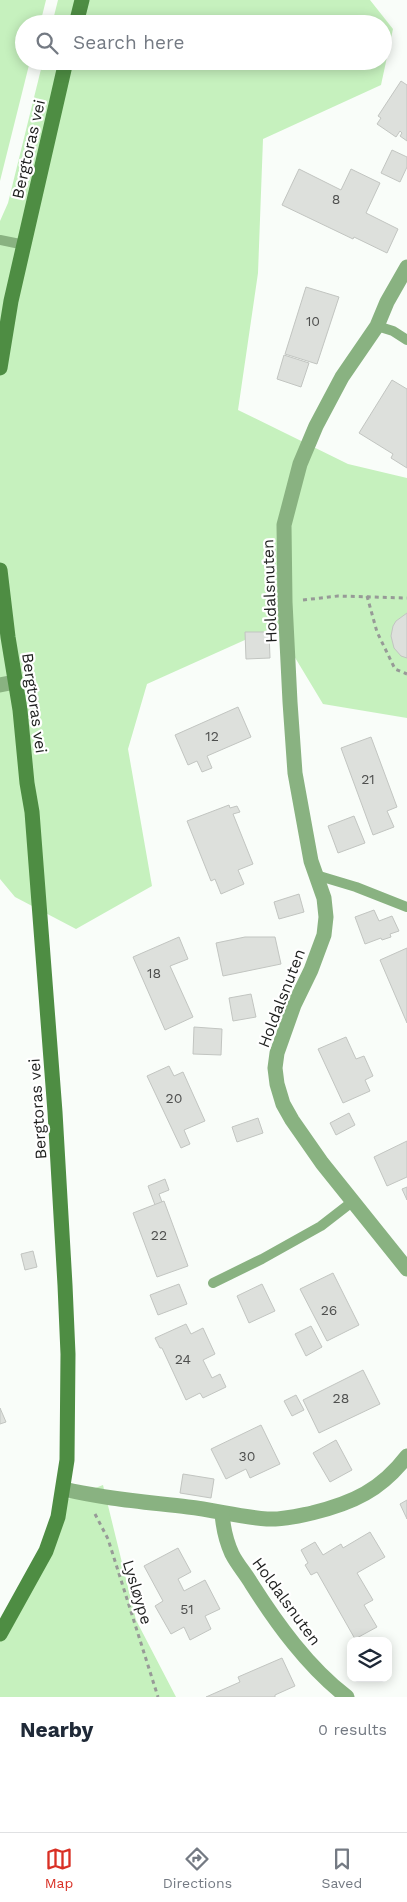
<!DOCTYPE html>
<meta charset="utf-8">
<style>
:root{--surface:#fff;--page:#f2f2f3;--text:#1f2937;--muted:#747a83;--line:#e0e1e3;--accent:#d93025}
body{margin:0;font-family:"Work Sans",sans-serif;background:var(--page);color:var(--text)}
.controls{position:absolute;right:15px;bottom:15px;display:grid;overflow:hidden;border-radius:10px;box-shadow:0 2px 12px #0003}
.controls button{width:45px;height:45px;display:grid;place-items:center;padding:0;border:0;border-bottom:1px solid var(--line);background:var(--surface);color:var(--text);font:25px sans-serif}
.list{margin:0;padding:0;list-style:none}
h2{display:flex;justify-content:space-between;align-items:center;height:65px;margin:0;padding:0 20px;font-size:21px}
h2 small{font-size:16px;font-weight:400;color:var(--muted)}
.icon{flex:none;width:28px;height:28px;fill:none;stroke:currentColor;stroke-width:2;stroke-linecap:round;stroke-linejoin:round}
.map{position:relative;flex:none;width:407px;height:1697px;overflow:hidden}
.search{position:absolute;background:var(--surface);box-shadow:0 2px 12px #0003;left:15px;right:15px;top:15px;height:55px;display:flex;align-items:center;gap:12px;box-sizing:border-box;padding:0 18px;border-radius:28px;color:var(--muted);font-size:19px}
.sheet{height:135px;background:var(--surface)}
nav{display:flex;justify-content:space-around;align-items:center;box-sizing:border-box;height:70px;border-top:1px solid var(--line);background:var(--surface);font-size:14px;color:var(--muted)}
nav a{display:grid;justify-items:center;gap:2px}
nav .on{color:var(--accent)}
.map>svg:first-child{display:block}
</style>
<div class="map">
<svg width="407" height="1697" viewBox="0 0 407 1697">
<rect width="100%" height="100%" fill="#f9fdf9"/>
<g fill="#c6f1be">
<path d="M 0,0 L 46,0 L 40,24 L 24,24 L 24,61 L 30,61 L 0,181 Z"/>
<path d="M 58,0 L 370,0 L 393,29 L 381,85 L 263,139 L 258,273 L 238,410 L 348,464 L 407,478 L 407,718 L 323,704 L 276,626 L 147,684 L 128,749 L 152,886 L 76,929 L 15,897 L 0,879 L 0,221 L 8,203 L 43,61 L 383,61 L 383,24 L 52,24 Z"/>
<path d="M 103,1485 L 136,1620 L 176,1697 L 0,1697 L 0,1633 L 20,1609 L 55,1504 Z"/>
</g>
<g fill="#dde0dc" stroke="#c2c5c1">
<path d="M 401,81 L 407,85 L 407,141 L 400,136 L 402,133 L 400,131 L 396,137 L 377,124 L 381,118 L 378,116 Z"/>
<path d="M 392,150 L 407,157 L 407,167 L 400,182 L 381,173 Z"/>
<path d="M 299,169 L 341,190 L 351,169 L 380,183 L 366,213 L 398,229 L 387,253 L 354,237 L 353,239 L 282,205 Z"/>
<path d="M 306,287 L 339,297 L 317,364 L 285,354 Z"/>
<path d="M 284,355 L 309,363 L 301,387 L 277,379 Z"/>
<path d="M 392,380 L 407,389 L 407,468 L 391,458 L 393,454 L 359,433 Z"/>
<path d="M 407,613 L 407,658 L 401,656 L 394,648 L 391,636 L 393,626 L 396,621 Z"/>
<path d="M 245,632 L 269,632 L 270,658 L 246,659 Z"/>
<path d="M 238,707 L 251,737 L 207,756 L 212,768 L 202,772 L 197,761 L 188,765 L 175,735 Z"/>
<path d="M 371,737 L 397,807 L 387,811 L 394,827 L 373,835 L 341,748 Z"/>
<path d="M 229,805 L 230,808 L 237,806 L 240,812 L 233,814 L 253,864 L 238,870 L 244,884 L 221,894 L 215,879 L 211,881 L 187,821 Z"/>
<path d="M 354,816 L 365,843 L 338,853 L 328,826 Z"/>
<path d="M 299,894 L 304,912 L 279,919 L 274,902 Z"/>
<path d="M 374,910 L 379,921 L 392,916 L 399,931 L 390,934 L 391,937 L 382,940 L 381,938 L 365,944 L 355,917 Z"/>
<path d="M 179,937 L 188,959 L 170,966 L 193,1017 L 165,1030 L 133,957 Z"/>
<path d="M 245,937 L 275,937 L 281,964 L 223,976 L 216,943 Z"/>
<path d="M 407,948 L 407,1023 L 380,960 Z"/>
<path d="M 251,994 L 256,1017 L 233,1021 L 229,998 Z"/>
<path d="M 194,1027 L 222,1029 L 221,1055 L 193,1054 Z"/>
<path d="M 346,1037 L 356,1059 L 364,1056 L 373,1076 L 365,1080 L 370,1091 L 343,1103 L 318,1049 Z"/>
<path d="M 169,1066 L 174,1076 L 183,1072 L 205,1121 L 184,1130 L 190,1144 L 181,1148 L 147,1076 Z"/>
<path d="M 349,1113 L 355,1125 L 336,1135 L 330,1123 Z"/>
<path d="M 258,1118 L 263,1133 L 237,1142 L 232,1127 Z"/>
<path d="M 407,1141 L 407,1177 L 387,1186 L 374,1157 Z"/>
<path d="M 165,1179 L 169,1190 L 159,1194 L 162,1202 L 155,1205 L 148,1186 Z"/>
<path d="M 407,1187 L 407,1200 L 402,1189 Z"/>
<path d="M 164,1201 L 188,1266 L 157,1277 L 133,1213 Z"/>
<path d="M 33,1251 L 37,1267 L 25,1270 L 21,1254 Z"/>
<path d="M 333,1273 L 359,1325 L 327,1341 L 300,1289 Z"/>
<path d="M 179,1284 L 187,1304 L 158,1315 L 150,1295 Z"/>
<path d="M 262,1284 L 275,1311 L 249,1323 L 237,1296 Z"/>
<path d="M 186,1324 L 191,1334 L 203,1328 L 215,1354 L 203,1360 L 212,1378 L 220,1374 L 226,1387 L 203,1398 L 200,1393 L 186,1400 L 162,1348 L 160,1348 L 155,1338 Z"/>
<path d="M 311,1326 L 322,1347 L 306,1356 L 295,1334 Z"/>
<path d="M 363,1370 L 380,1404 L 319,1433 L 303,1400 Z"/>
<path d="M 296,1395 L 304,1410 L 292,1416 L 284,1401 Z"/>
<path d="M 0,1408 L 6,1422 L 0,1424 Z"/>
<path d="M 261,1425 L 280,1464 L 250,1478 L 246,1469 L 226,1479 L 211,1449 Z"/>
<path d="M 336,1440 L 352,1470 L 330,1482 L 313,1453 Z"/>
<path d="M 183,1474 L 214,1479 L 211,1498 L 180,1493 Z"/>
<path d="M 407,1500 L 407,1519 L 400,1504 Z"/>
<path d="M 370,1532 L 385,1557 L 357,1573 L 373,1600 L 364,1605 L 377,1627 L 355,1639 L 317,1572 L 311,1575 L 305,1565 L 308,1563 L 301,1550 L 315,1542 L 323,1555 L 341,1544 L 343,1548 Z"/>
<path d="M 178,1548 L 191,1572 L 178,1579 L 184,1591 L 205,1580 L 220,1609 L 205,1616 L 211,1629 L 190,1640 L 184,1627 L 171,1634 L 155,1606 L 163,1601 L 144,1566 Z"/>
<path d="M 282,1658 L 295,1686 L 275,1695 L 275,1697 L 206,1697 L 240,1682 L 238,1677 Z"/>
</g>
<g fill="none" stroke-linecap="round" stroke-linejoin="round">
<g stroke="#979a97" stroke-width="3" stroke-dasharray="4 4" stroke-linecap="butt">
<path d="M 367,596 L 377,632 L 395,669 L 407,674"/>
<path d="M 303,600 L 338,596 L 407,598"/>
<path d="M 95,1514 L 108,1539 L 158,1697"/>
</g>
<g stroke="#89b281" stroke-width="10">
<path d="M 0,240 L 25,245"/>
<path d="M 377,326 L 393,331 L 407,340"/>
<path d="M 316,875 L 356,887 L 407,907"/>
<path d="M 213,1283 L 262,1259 L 321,1226 L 352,1202"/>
</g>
<g stroke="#89b281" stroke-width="15">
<path d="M 407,267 L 387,302 L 377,326 L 342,377 L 316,426 L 300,464 L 284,525 L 285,602 L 290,702 L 295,773 L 311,861 L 324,898 L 326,917 L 324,935 L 311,970 L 294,1005 L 277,1053 L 275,1068 L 277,1084 L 283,1104 L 292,1120 L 322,1163 L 407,1269"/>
<path d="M 0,685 L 15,682"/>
<path d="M 64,1489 C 105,1499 147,1502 188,1507 C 215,1510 240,1517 267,1519 C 282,1520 297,1516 312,1513 C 353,1503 381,1490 407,1456"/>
<path d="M 222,1513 C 223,1527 226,1541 232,1554 C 237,1564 245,1573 251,1583 C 277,1624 308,1667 347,1697"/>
</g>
<g stroke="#4e8d43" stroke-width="15">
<path d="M 76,24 L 82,0"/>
<path d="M 0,368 L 11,301 L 66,61"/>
<path d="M 0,570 L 8,637 L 20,710 L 27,783 L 32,812 L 55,1112 L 65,1285 L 68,1354 L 67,1460 L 58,1517 L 46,1551 L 0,1634"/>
</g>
</g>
<g text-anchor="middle" stroke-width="4.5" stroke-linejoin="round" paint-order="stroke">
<g font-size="14" fill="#4e4f4e">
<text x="336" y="204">8</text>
<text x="313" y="326">10</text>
<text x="212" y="741">12</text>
<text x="368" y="784">21</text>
<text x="154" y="978">18</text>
<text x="174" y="1103">20</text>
<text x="159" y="1240">22</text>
<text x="329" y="1315">26</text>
<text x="183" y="1364">24</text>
<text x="341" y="1403">28</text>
<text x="247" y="1461">30</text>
<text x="187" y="1614">51</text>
</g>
<g font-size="16" fill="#1e1f1e" stroke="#fff">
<text transform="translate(28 149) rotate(-77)" y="6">Bergtoras vei</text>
<text transform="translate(269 591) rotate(-92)" y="6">Holdalsnuten</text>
<text transform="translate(35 703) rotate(82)" y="6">Bergtoras vei</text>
<text transform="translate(281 998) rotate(-69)" y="6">Holdalsnuten</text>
<text transform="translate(37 1109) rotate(-94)" y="6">Bergtoras vei</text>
<text transform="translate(138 1592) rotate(73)" y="6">Lysløype</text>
<text transform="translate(287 1601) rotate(54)" y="6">Holdalsnuten</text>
</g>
</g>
</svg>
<div class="controls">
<button><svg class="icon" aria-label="layers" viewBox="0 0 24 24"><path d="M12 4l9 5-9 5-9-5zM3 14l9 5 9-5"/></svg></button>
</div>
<div class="search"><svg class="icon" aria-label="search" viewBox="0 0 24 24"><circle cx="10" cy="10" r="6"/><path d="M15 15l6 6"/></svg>Search here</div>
</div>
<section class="sheet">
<h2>Nearby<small>0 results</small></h2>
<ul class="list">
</ul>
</section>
<nav>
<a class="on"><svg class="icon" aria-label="map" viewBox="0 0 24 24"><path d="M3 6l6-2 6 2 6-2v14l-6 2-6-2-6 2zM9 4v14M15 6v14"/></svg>Map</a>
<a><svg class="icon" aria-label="directions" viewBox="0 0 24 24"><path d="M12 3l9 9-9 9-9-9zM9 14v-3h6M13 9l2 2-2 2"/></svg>Directions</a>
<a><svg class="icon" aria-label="saved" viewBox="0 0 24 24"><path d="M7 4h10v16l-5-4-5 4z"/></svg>Saved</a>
</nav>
